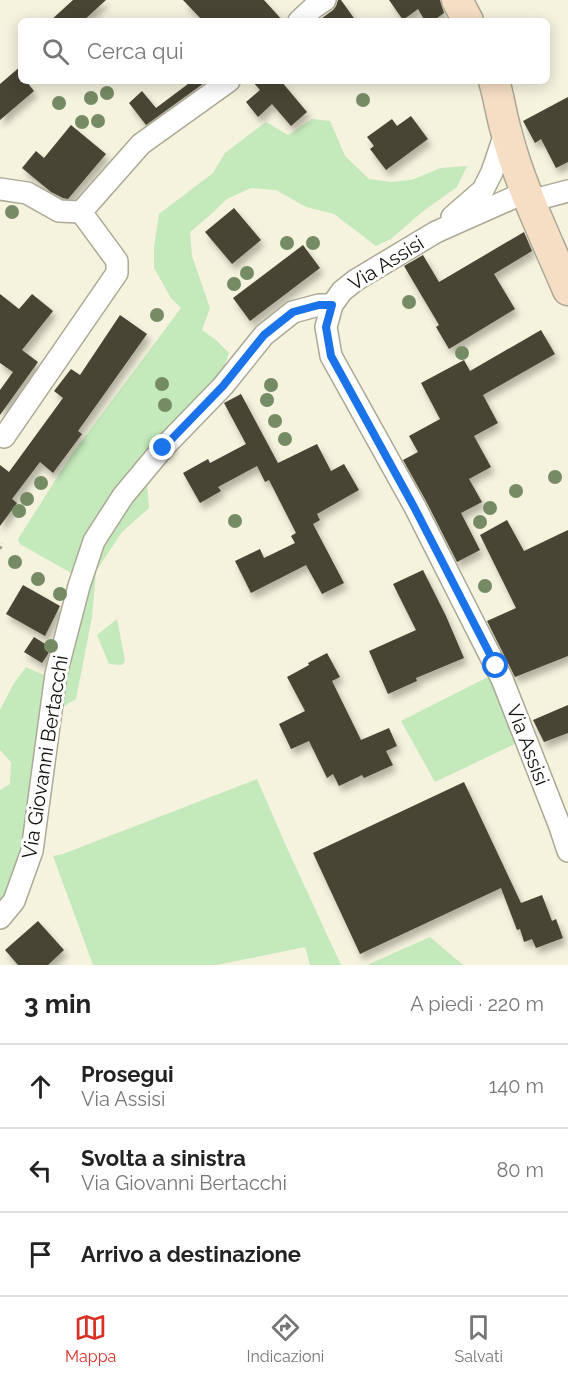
<!DOCTYPE html>
<html lang="it">
<meta charset="utf-8">
<style>
:root{--surface:#fff;--page:#f6f6f6;--text:#222;--muted:#767676;--line:#e0e0e0;--accent:#d93025}
body{margin:0;font-family:Raleway,sans-serif;background:var(--page);color:var(--text)}
.stop{position:absolute;width:18px;height:18px;margin:-14px;border:4px solid #1a73e8;border-radius:50%;background:#fff}
.stop.end{background:#1a73e8;border-color:#fff;box-shadow:0 2px 6px #0008}
.list{margin:0;padding:0;list-style:none}
h2{display:flex;justify-content:space-between;align-items:center;height:78px;margin:0;padding:0 24px;font-size:26px}
h2 small{font-size:20px;font-weight:400;color:var(--muted)}
.list li{display:grid;grid-template-columns:39px 1fr auto;gap:18px;align-items:center;box-sizing:border-box;height:84px;padding:0 24px;border-top:2px solid var(--line)}
.list b{display:block;font-size:22px;white-space:nowrap}
.list p{margin:0;font-size:20px;white-space:nowrap;color:var(--muted)}
.list em{font-size:20px;font-style:normal;color:var(--muted)}
.icon{flex:none;width:33px;height:33px;fill:none;stroke:currentColor;stroke-width:2;stroke-linecap:round;stroke-linejoin:round}
.map{position:relative;flex:none;width:568px;height:965px;overflow:hidden}
.search{position:absolute;background:var(--surface);box-shadow:0 3px 15px #0003;left:18px;right:18px;top:18px;height:66px;display:flex;align-items:center;gap:15px;box-sizing:border-box;padding:0 21px;border-radius:9px;color:var(--muted);font-size:22px}
.sheet{height:330px;background:var(--surface)}
nav{display:flex;justify-content:space-around;align-items:center;box-sizing:border-box;height:84px;border-top:2px solid var(--line);background:var(--surface);font-size:16px;color:var(--muted)}
nav a{display:grid;justify-items:center;gap:3px}
nav .on{color:var(--accent)}
.map>svg:first-child{display:block}
</style>
<div class="map">
<svg width="568" height="965" viewBox="0 0 568 965">
<defs>
<filter id="shadow"><feDropShadow dx="3.5" dy="6" stdDeviation="3" flood-color="#0004"/></filter>
</defs>
<rect width="100%" height="100%" fill="#f5f2de"/>
<g fill="#c4e9ba">
<path d="M 312,119 L 330,121 L 345,156 L 369,179 L 391,182 L 411,180 L 441,168 L 467,166 L 457,187 L 422,212 L 391,239 L 376,246 L 334,214 L 306,207 L 276,190 L 251,188 L 227,199 L 209,216 L 190,232 L 192,256 L 210,308 L 202,330 L 216,340 L 229,353 L 221,376 L 76,573 L 71,573 L 20,544 L 18,539 L 72,454 L 181,308 L 171,298 L 154,268 L 154,247 L 159,214 L 213,173 L 225,153 L 266,122 L 288,135 Z"/>
<path d="M 147,483 L 149,508 L 122,532 L 96,571 L 92,617 L 76,699 L 59,709 L 79,619 L 96,571 L 94,560 L 112,524 Z"/>
<path d="M 117,619 L 125,661 L 122,665 L 109,664 L 97,635 Z"/>
<path d="M 26,667 L 46,676 L 48,695 L 35,738 L 31,821 L 19,872 L 0,905 L 0,790 L 10,784 L 11,762 L 0,750 L 0,710 L 14,683 Z"/>
<path d="M 490,676 L 517,743 L 435,782 L 401,721 Z"/>
<path d="M 257,779 L 287,848 L 341,965 L 310,965 L 305,947 L 217,965 L 93,965 L 53,856 L 63,854 Z"/>
<path d="M 430,937 L 463,965 L 367,965 Z"/>
</g>
<g fill="#484535" filter="url(#shadow)">
<path d="M 73,0 L 106,0 L 83,21 L 50,21 Z"/>
<path d="M 183,0 L 264,0 L 283,21 L 203,21 Z"/>
<path d="M 338,0 L 341,0 L 356,21 L 318,21 L 333,10 L 336,6 Z"/>
<path d="M 389,0 L 440,0 L 444,13 L 433,21 L 425,21 L 418,9 L 403,20 Z"/>
<path d="M 21,66 L 21,81 L 26,81 L 34,91 L 0,120 L 0,84 Z"/>
<path d="M 192,81 L 207,81 L 146,125 L 129,103 L 142,91 L 156,108 Z"/>
<path d="M 252,81 L 281,81 L 307,112 L 291,126 L 272,104 L 258,117 L 246,102 L 260,90 Z"/>
<path d="M 568,97 L 568,162 L 556,168 L 541,139 L 535,143 L 523,121 Z"/>
<path d="M 411,116 L 428,139 L 386,170 L 370,149 L 374,146 L 367,137 L 392,119 L 397,126 Z"/>
<path d="M 71,125 L 106,154 L 68,199 L 63,198 L 51,192 L 22,168 L 36,151 L 44,158 Z"/>
<path d="M 234,208 L 261,240 L 232,264 L 205,232 Z"/>
<path d="M 524,232 L 532,251 L 494,274 L 515,309 L 449,349 L 436,327 L 439,325 L 404,266 L 423,255 L 439,282 Z"/>
<path d="M 303,245 L 320,268 L 250,321 L 233,298 Z"/>
<path d="M 0,294 L 19,309 L 32,294 L 53,311 L 22,350 L 38,362 L 0,415 L 0,390 L 13,372 L 0,363 Z"/>
<path d="M 120,315 L 147,334 L 78,431 L 82,434 L 53,473 L 40,462 L 12,499 L 17,503 L 0,526 L 0,465 L 9,472 L 63,398 L 54,391 L 71,369 L 80,375 Z"/>
<path d="M 541,330 L 555,354 L 483,395 L 498,423 L 474,436 L 491,467 L 469,479 L 482,502 L 461,513 L 480,550 L 457,562 L 426,501 L 403,460 L 418,452 L 409,436 L 440,419 L 421,383 L 464,360 L 470,371 Z"/>
<path d="M 241,394 L 278,463 L 317,444 L 331,471 L 344,464 L 359,490 L 317,514 L 320,520 L 313,524 L 344,583 L 322,594 L 306,565 L 251,593 L 235,561 L 260,549 L 264,558 L 295,543 L 291,536 L 296,533 L 269,480 L 265,482 L 257,466 L 218,487 L 221,491 L 200,503 L 183,473 L 208,459 L 210,463 L 246,444 L 224,403 Z"/>
<path d="M 507,520 L 524,551 L 568,530 L 568,656 L 515,677 L 487,621 L 516,608 L 480,535 Z"/>
<path d="M 423,570 L 446,616 L 464,658 L 416,678 L 417,681 L 388,694 L 369,651 L 416,630 L 393,584 Z"/>
<path d="M 23,585 L 60,606 L 45,636 L 6,614 Z"/>
<path d="M 34,637 L 50,647 L 48,654 L 42,663 L 24,652 Z"/>
<path d="M 327,653 L 340,677 L 332,681 L 361,740 L 389,728 L 397,746 L 386,751 L 393,765 L 364,778 L 362,775 L 339,786 L 333,774 L 327,778 L 309,741 L 291,749 L 279,724 L 305,711 L 287,677 L 309,665 L 308,663 Z"/>
<path d="M 568,705 L 568,733 L 544,742 L 533,720 Z"/>
<path d="M 464,782 L 521,903 L 542,895 L 552,921 L 556,919 L 563,938 L 536,948 L 532,939 L 524,942 L 520,929 L 517,930 L 501,888 L 360,954 L 313,853 Z"/>
<path d="M 38,921 L 64,950 L 48,965 L 18,965 L 5,950 Z"/>
</g>
<g fill="none" stroke-linecap="round" stroke-linejoin="round">
<g stroke="#aba895" stroke-width="24">
<g id="street">
<path d="M 299,21 L 313,8 L 325,0"/>
<path d="M 0,189 L 27,193 L 59,211 L 81,212 L 141,144 L 229,81"/>
<path d="M 526,192 L 436,232 L 356,280 L 342,291 L 332,305 L 326,327 L 331,356 L 415,507 L 502,679 L 559,824 L 568,851"/>
<path d="M 530,201 L 568,191"/>
<path d="M 452,217 L 483,190 L 492,172 L 506,131"/>
<path d="M 4,437 L 117,273 L 117,261 L 81,212"/>
<path d="M 0,918 L 14,901 L 32,851 L 56,674 L 79,586 L 94,541 L 123,496 L 163,448 L 223,386 L 264,335 L 293,312 L 319,305 L 332,305"/>
</g>
</g>
<g stroke="#aba895" stroke-width="33">
<g id="secondary">
<path d="M 457,0 L 468,21"/>
<path d="M 494,81 C 499,97 501,114 506,131 C 520,186 546,238 568,290"/>
</g>
</g>
<path stroke="#a19e8f" stroke-width="3" stroke-dasharray="3 3" stroke-linecap="butt" d="M 0,549 L 2,543"/>
<use href="#street" stroke="#fff" stroke-width="21"/>
<use href="#secondary" stroke="#f5dec4" stroke-width="30"/>
</g>
<g fill="#758b64">
<circle cx="107" cy="93" r="7"/>
<circle cx="91" cy="98" r="7"/>
<circle cx="363" cy="100" r="7"/>
<circle cx="59" cy="103" r="7"/>
<circle cx="98" cy="121" r="7"/>
<circle cx="82" cy="122" r="7"/>
<circle cx="12" cy="212" r="7"/>
<circle cx="287" cy="243" r="7"/>
<circle cx="313" cy="243" r="7"/>
<circle cx="247" cy="273" r="7"/>
<circle cx="234" cy="284" r="7"/>
<circle cx="409" cy="302" r="7"/>
<circle cx="157" cy="315" r="7"/>
<circle cx="462" cy="353" r="7"/>
<circle cx="162" cy="384" r="7"/>
<circle cx="271" cy="385" r="7"/>
<circle cx="267" cy="400" r="7"/>
<circle cx="165" cy="405" r="7"/>
<circle cx="275" cy="421" r="7"/>
<circle cx="285" cy="439" r="7"/>
<circle cx="555" cy="477" r="7"/>
<circle cx="41" cy="483" r="7"/>
<circle cx="516" cy="491" r="7"/>
<circle cx="27" cy="499" r="7"/>
<circle cx="490" cy="508" r="7"/>
<circle cx="19" cy="511" r="7"/>
<circle cx="235" cy="521" r="7"/>
<circle cx="480" cy="522" r="7"/>
<circle cx="15" cy="562" r="7"/>
<circle cx="38" cy="579" r="7"/>
<circle cx="485" cy="586" r="7"/>
<circle cx="60" cy="594" r="7"/>
<circle cx="51" cy="646" r="7"/>
</g>
<g fill="none" stroke-linecap="round" stroke-linejoin="round">
<path stroke="#1a73e8" stroke-width="8" d="M 163,448 L 223,386 L 264,335 L 293,312 L 319,305 L 332,305 L 326,327 L 331,356 L 414,507 L 496,666"/>
</g>
<g text-anchor="middle" stroke-width="6" stroke-linejoin="round" paint-order="stroke">
<g font-size="20" fill="#13110b" stroke="#fff">
<text transform="translate(386 263) rotate(-32)" y="7">Via Assisi</text>
<text transform="translate(528 745) rotate(69)" y="7">Via Assisi</text>
<text transform="translate(45 757) rotate(-81)" y="7">Via Giovanni Bertacchi</text>
</g>
</g>
</svg>
<div class="stop" style="left:496px;top:666px"></div>
<div class="stop end" style="left:163px;top:448px"></div>
<div class="search"><svg class="icon" aria-label="search" viewBox="0 0 24 24"><circle cx="10" cy="10" r="6"/><path d="M15 15l6 6"/></svg>Cerca qui</div>
</div>
<section class="sheet">
<h2>3 min<small>A piedi · 220 m</small></h2>
<ul class="list">
<li><svg class="icon" aria-label="ahead" viewBox="0 0 24 24"><path d="M12 20V5M6 11l6-6 6 6"/></svg><div><b>Prosegui</b><p>Via Assisi</p></div><em>140 m</em></li>
<li><svg class="icon" aria-label="left" viewBox="0 0 24 24"><path d="M17 20v-9H6M10 6l-5 5 5 5"/></svg><div><b>Svolta a sinistra</b><p>Via Giovanni Bertacchi</p></div><em>80 m</em></li>
<li><svg class="icon" aria-label="arrive" viewBox="0 0 24 24"><path d="M6 21V4h12l-3 4 3 4H6"/></svg><div><b>Arrivo a destinazione</b></div></li>
</ul>
</section>
<nav>
<a class="on"><svg class="icon" aria-label="map" viewBox="0 0 24 24"><path d="M3 6l6-2 6 2 6-2v14l-6 2-6-2-6 2zM9 4v14M15 6v14"/></svg>Mappa</a>
<a><svg class="icon" aria-label="directions" viewBox="0 0 24 24"><path d="M12 3l9 9-9 9-9-9zM9 14v-3h6M13 9l2 2-2 2"/></svg>Indicazioni</a>
<a><svg class="icon" aria-label="saved" viewBox="0 0 24 24"><path d="M7 4h10v16l-5-4-5 4z"/></svg>Salvati</a>
</nav>
